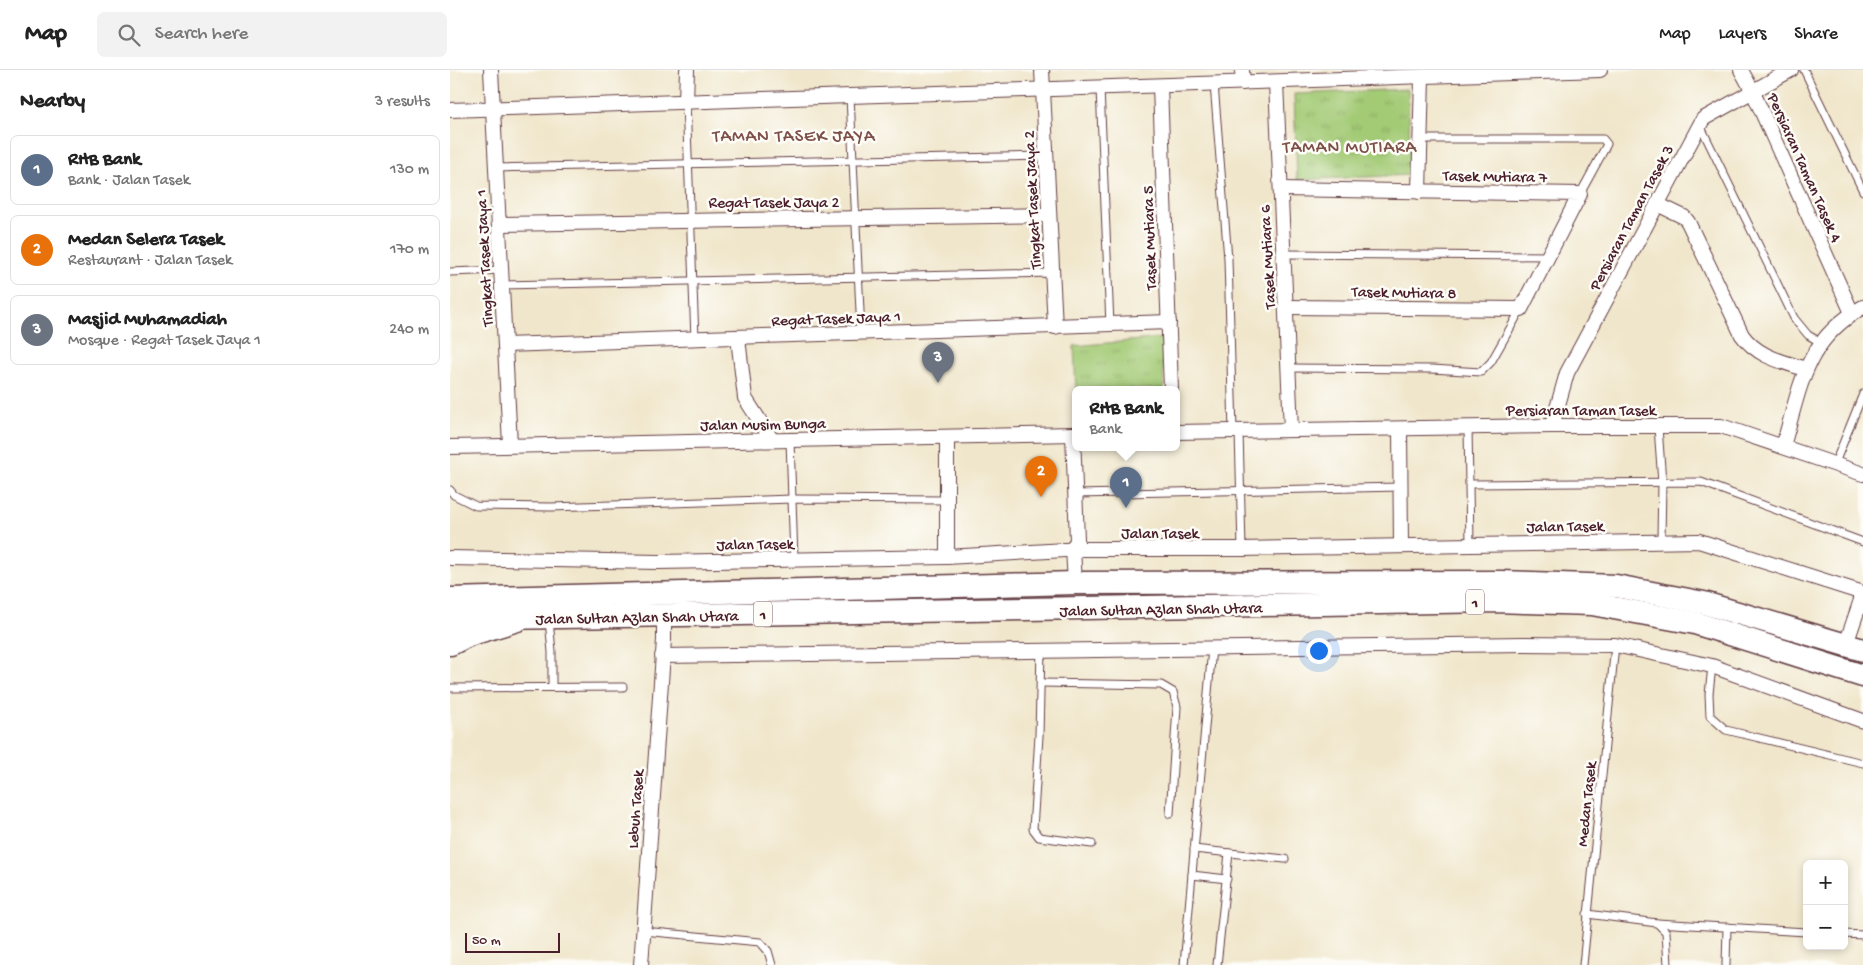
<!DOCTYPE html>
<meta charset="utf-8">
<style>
:root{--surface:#fff;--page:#f2f2f2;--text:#222;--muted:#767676;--line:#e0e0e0;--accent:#0f766e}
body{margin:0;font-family:"Gochi Hand",sans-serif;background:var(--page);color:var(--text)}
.controls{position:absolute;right:15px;bottom:15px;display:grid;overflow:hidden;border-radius:8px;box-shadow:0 2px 8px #0003}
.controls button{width:45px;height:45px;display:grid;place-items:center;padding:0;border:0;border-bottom:1px solid var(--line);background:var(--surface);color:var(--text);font:25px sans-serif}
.scale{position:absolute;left:15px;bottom:12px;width:95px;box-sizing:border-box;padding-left:5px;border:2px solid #4a1f2b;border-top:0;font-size:14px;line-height:18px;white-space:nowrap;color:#4a1f2b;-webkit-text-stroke:4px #fdfcf7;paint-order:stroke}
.you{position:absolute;left:868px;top:580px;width:18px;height:18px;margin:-12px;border:4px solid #fff;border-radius:50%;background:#1a73e8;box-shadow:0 0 0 8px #1a73e833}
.badge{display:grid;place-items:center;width:32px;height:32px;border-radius:50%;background:var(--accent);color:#fff;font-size:16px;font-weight:700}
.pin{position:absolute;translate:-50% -41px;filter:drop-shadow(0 1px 2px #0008)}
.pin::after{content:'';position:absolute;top:26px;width:18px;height:15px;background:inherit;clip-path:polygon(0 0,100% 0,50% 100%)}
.popup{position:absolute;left:622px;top:316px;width:108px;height:65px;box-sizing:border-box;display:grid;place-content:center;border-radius:8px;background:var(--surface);filter:drop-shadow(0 1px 4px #0005);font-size:16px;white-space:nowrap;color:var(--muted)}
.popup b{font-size:19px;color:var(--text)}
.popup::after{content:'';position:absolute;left:50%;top:100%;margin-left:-10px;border:10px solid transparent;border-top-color:var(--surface)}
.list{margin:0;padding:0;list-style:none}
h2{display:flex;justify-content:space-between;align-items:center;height:65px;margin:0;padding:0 20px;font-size:21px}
h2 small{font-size:16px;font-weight:400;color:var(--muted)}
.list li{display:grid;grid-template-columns:32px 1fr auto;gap:15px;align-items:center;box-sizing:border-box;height:70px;margin:0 10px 10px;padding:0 10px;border:1px solid var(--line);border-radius:8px}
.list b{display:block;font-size:19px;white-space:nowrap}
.list p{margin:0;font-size:16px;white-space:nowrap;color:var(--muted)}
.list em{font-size:16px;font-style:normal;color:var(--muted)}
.icon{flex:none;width:28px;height:28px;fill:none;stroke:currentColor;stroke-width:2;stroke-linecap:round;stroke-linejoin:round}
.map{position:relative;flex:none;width:1413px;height:895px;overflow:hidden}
header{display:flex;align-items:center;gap:30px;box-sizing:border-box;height:70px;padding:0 25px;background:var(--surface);border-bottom:1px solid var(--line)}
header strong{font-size:24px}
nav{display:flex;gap:28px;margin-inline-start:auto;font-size:18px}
.search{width:350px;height:45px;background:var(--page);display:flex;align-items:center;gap:12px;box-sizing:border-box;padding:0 18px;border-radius:8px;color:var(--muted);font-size:19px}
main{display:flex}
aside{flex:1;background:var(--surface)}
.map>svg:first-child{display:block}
</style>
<header>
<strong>Map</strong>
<div class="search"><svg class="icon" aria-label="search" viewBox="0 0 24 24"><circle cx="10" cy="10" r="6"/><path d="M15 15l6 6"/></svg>Search here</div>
<nav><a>Map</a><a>Layers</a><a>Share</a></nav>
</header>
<main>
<aside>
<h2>Nearby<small>3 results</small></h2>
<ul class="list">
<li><span class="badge" style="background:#5c6f8a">1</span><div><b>RHB Bank</b><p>Bank · Jalan Tasek</p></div><em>130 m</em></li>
<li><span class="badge" style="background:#e8710a">2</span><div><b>Medan Selera Tasek</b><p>Restaurant · Jalan Tasek</p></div><em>170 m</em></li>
<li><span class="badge" style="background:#6b7280">3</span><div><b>Masjid Muhamadiah</b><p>Mosque · Regat Tasek Jaya 1</p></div><em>240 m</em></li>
</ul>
</aside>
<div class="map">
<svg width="1413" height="895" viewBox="0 0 1413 895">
<defs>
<pattern id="park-tufts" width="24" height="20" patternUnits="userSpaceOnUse" patternTransform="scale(1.25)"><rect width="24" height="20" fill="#a3ca75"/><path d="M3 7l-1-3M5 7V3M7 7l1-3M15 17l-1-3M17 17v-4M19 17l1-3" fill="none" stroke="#8ead65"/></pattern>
</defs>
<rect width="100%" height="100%" fill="#fdfcf7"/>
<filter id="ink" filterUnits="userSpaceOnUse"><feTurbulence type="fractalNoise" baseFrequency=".02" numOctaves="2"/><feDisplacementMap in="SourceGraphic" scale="10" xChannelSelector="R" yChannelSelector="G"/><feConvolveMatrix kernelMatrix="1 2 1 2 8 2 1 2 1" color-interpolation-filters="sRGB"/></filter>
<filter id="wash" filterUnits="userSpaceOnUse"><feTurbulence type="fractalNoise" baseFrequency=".0096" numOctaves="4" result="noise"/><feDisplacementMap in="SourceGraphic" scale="20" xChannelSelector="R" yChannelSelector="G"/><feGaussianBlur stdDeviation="1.12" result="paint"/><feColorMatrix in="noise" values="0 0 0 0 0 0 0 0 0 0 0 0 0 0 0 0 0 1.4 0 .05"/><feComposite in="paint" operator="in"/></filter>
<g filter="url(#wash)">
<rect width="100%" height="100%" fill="#f0e6cb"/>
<g fill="url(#park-tufts)" stroke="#767450">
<path d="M 958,19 L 961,105 L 847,110 L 844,24 Z"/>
<path d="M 712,268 L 714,319 L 626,319 L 626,322 L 624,276 Z"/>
</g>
</g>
<g filter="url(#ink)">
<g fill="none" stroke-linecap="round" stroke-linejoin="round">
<g stroke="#633d43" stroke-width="9">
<g id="lane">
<path d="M 1354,0 L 1413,121"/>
<path d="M 764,14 L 778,189 L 783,361"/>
<path d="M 650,18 L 660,255"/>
<path d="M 400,26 L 411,263"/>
<path d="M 236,32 L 245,269"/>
<path d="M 1250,55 L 1344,248 L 1358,265 L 1370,272"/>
<path d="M 970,69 L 1153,69 L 1157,74 L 1155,78 L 1130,124"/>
<path d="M 46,98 L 596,86"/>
<path d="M 834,184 L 1098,186"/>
<path d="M 0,202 L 51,200"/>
<path d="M 52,215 L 602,203"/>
<path d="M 839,298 L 982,299 L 1031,302 L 1041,292 L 1071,239"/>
<path d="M 1018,357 L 1020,474"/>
<path d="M 1208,357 L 1212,412 L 1211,470"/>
<path d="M 789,361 L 792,479"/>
<path d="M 340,370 L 344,489"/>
<path d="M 1385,393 L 1413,324"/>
<path d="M 1021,414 L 1251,412 L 1413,472"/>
<path d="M 0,420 L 4,425 L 26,436 L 101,437 L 342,429 L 497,430"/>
<path d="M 626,424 L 950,417"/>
<path d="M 99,550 L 102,582 L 102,617"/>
<path d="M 591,579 L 589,666 L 583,759 L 589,767 L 642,774"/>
<path d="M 1262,596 L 1259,624 L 1260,646 L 1276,660 L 1413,693"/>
<path d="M 591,613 L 711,615 L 723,622 L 727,637 L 720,744"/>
<path d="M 1,618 L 173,617"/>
<path d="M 744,779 L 835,789"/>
<path d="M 742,805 L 777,809"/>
<path d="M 1137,844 L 1207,853 L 1216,862 L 1218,895"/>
<path d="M 1207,853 L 1357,862"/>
<path d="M 193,861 L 310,872 L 318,881 L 322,895"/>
<path d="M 1394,864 L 1413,865"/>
<path d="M 734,895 L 762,578"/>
<path d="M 767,895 L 779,783"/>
<path d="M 1133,895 L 1165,575"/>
<path d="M 1276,895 L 1277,857"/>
</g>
</g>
<g stroke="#633d43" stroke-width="16">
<g id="street">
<path d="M 41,0 L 60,375"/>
<path d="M 592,0 L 605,257"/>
<path d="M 792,0 L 793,13"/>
<path d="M 1291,0 L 1302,20 L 1402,243"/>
<path d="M 826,12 L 841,360"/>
<path d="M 710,16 L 721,319"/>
<path d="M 236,32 L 237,0"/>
<path d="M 0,40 L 1150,0"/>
<path d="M 831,119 L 1130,124 L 1071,239 L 836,237"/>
<path d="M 969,122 L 972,7"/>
<path d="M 1207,134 L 1234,147 L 1238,152 L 1292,265 C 1308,287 1331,291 1355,299"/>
<path d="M 49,154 L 599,145"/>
<path d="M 288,268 L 295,328 L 322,370"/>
<path d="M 55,275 L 719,252"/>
<path d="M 1102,356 L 1117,303 L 1253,49 L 1341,0"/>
<path d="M 950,359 L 951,475"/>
<path d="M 726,362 L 1102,356 L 1271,356 L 1413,404"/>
<path d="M 623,364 L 627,470 L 623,479 L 625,513"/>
<path d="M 1333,376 C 1351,316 1354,271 1413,237"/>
<path d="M 0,377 L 626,364"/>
<path d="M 497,487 L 497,367"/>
<path d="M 0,488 L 208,492 L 497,487 L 632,479 L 792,479 L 1249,471 L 1413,523"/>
<path d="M 1396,574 L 1413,524"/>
<path d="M 212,586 L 1074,574 L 1165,575 L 1262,596 L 1413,651"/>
<path d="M 191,895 L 214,570 L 214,545"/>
</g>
</g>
<g stroke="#633d43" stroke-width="25">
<g id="primary">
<path d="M 0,529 L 625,513 L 1051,512 L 1166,516 L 1254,533 L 1413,580"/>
<path d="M 0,549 L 1045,531 L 1142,534 L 1245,553 L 1413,606"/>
</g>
</g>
<g stroke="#633d43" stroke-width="29">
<path id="highway" d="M 0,572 L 18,563 L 67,548"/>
</g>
<use href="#lane" stroke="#fff" stroke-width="7"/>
<use href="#street" stroke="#fff" stroke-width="14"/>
<use href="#primary" stroke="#fff" stroke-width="22"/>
<use href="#highway" stroke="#fff" stroke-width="26"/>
</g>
</g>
<g text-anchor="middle" stroke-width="5" stroke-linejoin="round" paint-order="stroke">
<g fill="#fdfcf7" stroke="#806168" stroke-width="1">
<rect x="1016" y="519.5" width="18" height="25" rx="4"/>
<rect x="304" y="531.5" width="18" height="25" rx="4"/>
</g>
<g font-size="15" font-weight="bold" fill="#4a1f2b">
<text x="1025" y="537">1</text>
<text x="313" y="549">1</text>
</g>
<g font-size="16" fill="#4a1f2b" stroke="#fdfcf7">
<text transform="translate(1356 97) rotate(66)" y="6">Persiaran Taman Tasek 4</text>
<text transform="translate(1045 105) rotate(1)" y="6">Tasek Mutiara 7</text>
<text transform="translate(581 130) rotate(-93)" y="6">Tingkat Tasek Jaya 2</text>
<text x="324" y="137">Regat Tasek Jaya 2</text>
<text transform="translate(1180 147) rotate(-62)" y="6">Persiaran Taman Tasek 3</text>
<text transform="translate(698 168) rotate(-92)" y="6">Tasek Mutiara 5</text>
<text transform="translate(816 187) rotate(-93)" y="6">Tasek Mutiara 6</text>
<text transform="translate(33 188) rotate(-93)" y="6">Tingkat Tasek Jaya 1</text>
<text transform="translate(954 221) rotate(1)" y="6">Tasek Mutiara 8</text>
<text transform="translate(386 247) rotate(-2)" y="6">Regat Tasek Jaya 1</text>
<text x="1131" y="345">Persiaran Taman Tasek</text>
<text transform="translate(313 353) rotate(-1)" y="6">Jalan Musim Bunga</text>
<text transform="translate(1115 455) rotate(-1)" y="6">Jalan Tasek</text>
<text x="710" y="468">Jalan Tasek</text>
<text transform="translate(305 473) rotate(-1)" y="6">Jalan Tasek</text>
<text transform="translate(711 538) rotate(-1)" y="6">Jalan Sultan Azlan Shah Utara</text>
<text transform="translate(187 546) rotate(-1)" y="6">Jalan Sultan Azlan Shah Utara</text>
<text transform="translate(1135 734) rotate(-84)" y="6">Medan Tasek</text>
<text transform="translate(184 739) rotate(-86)" y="6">Lebuh Tasek</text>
</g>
<g font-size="18" letter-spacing="1" fill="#7e4f48" stroke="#fdfcf7">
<text x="344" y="71">TAMAN TASEK JAYA</text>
<text x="900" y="82">TAMAN MUTIARA</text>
</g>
</g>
</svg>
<div class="controls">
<button>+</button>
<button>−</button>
</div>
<div class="scale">50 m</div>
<div class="you"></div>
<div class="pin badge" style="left:676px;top:438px;background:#5c6f8a">1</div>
<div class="popup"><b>RHB Bank</b>Bank</div>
<div class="pin badge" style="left:591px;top:427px;background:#e8710a">2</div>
<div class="pin badge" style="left:488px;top:313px;background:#6b7280">3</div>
</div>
</main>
